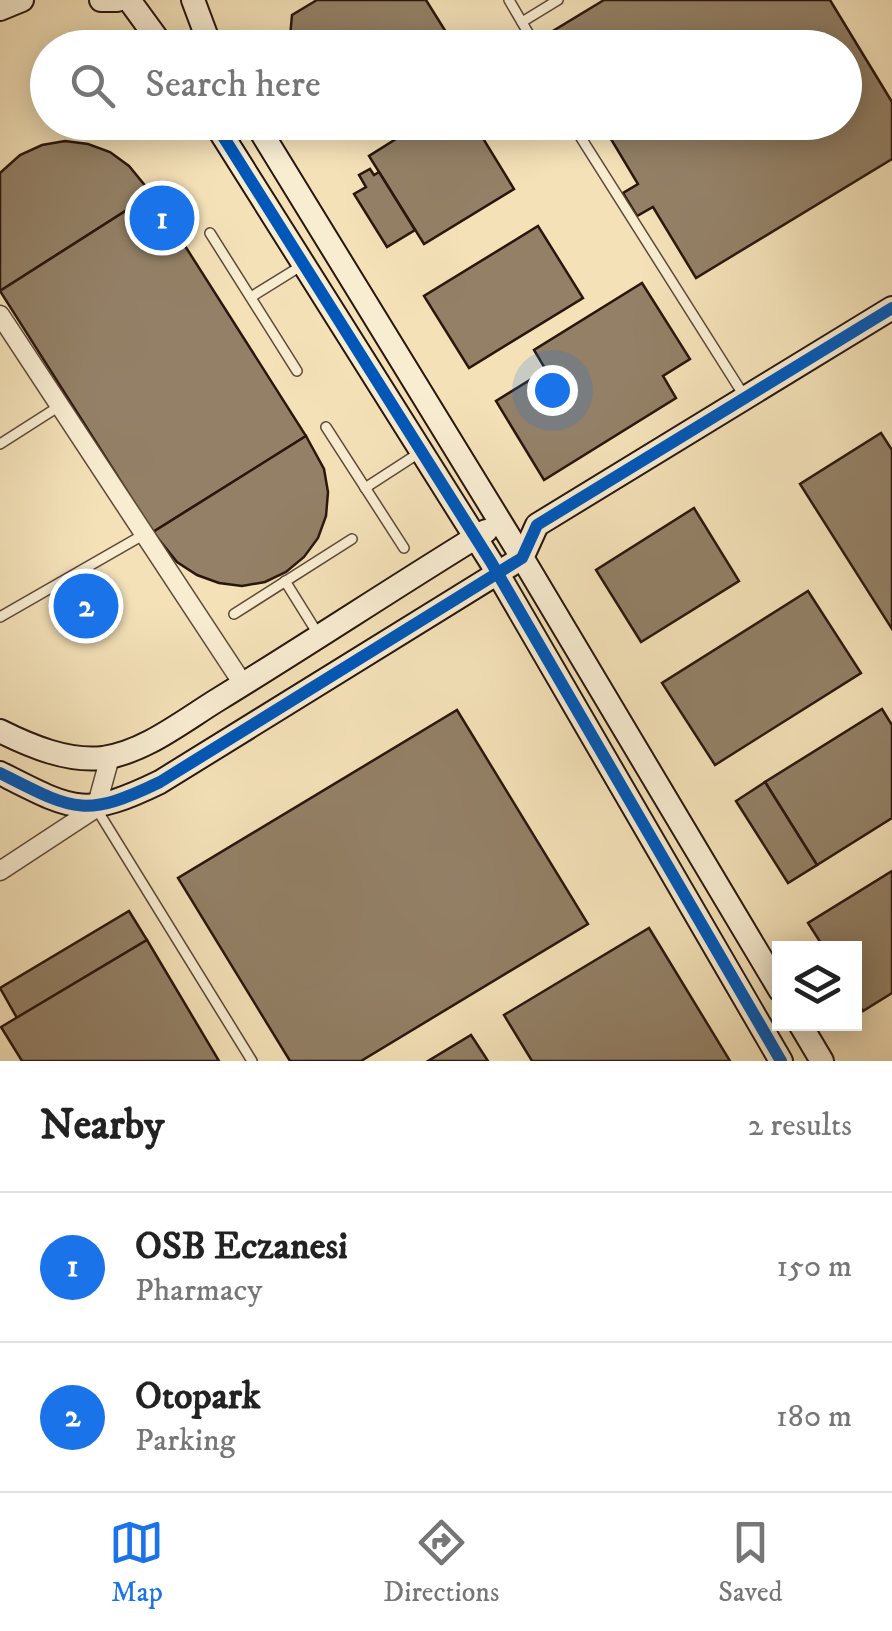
<!DOCTYPE html>
<style>
:root{--surface:#fff;--page:#f6f6f6;--text:#222;--muted:#767676;--line:#e0e0e0;--accent:#1a73e8}
body{margin:0;font-family:"IM FELL DW Pica",serif;background:var(--page);color:var(--text)}
.controls{position:absolute;right:30px;bottom:30px;display:grid;overflow:hidden;border-radius:0px;box-shadow:0 5px 25px #0003}
.controls button{width:90px;height:90px;display:grid;place-items:center;padding:0;border:0;border-bottom:2px solid var(--line);background:var(--surface);color:var(--text);font:50px sans-serif}
.you{position:absolute;left:552px;top:390px;width:35px;height:35px;margin:-25px;border:8px solid #fff;border-radius:50%;background:#1a73e8;box-shadow:0 0 0 15px #1a73e833}
.badge{display:grid;place-items:center;width:65px;height:65px;border-radius:50%;background:var(--accent);color:#fff;font-size:32px;font-weight:700}
.pin{position:absolute;translate:-50% -50%;border:5px solid #fff;box-shadow:0 2px 10px #0006}
.list{margin:0;padding:0;list-style:none}
h2{display:flex;justify-content:space-between;align-items:center;height:130px;margin:0;padding:0 40px;font-size:42px}
h2 small{font-size:32px;font-weight:400;color:var(--muted)}
.list li{display:grid;grid-template-columns:65px 1fr auto;gap:30px;align-items:center;box-sizing:border-box;height:150px;padding:0 40px;border-top:2px solid var(--line)}
.list b{display:block;font-size:38px;white-space:nowrap}
.list p{margin:0;font-size:32px;white-space:nowrap;color:var(--muted)}
.list em{font-size:32px;font-style:normal;color:var(--muted)}
.icon{flex:none;width:55px;height:55px;fill:none;stroke:currentColor;stroke-width:2;stroke-linecap:round;stroke-linejoin:round}
.map{position:relative;flex:none;width:892px;height:1061px;overflow:hidden}
.search{position:absolute;background:var(--surface);box-shadow:0 5px 25px #0003;left:30px;right:30px;top:30px;height:110px;display:flex;align-items:center;gap:25px;box-sizing:border-box;padding:0 35px;border-radius:55px;color:var(--muted);font-size:38px}
.sheet{height:430px;background:var(--surface)}
nav{display:flex;justify-content:space-around;align-items:center;box-sizing:border-box;height:140px;border-top:2px solid var(--line);background:var(--surface);font-size:28px;color:var(--muted)}
nav a{display:grid;justify-items:center;gap:5px}
nav .on{color:var(--accent)}
.map>svg:first-child{display:block}
</style>
<div class="map">
<svg width="892" height="1061" viewBox="0 0 892 1061">
<rect width="100%" height="100%" fill="#f4e1b8"/>
<filter id="stains"><feTurbulence type="fractalNoise" baseFrequency=".002" numOctaves="4"/><feColorMatrix values="0 0 0 0 .2 0 0 0 0 .09 0 0 0 0 .02 0 0 0 .5 -.17"/></filter>
<radialGradient id="worn" r=".72"><stop offset=".6" stop-color="#630" stop-opacity="0"/><stop offset="1" stop-color="#630" stop-opacity=".3"/></radialGradient>
<g fill="#938066" stroke="#29160d" stroke-width="2.5">
<path d="M 317,0 L 426,0 L 456,48 L 289,48 L 292,15 Z"/>
<path d="M 604,0 L 830,0 L 892,102 L 892,159 L 696,278 L 653,207 L 637,216 L 623,193 L 638,184 L 605,129 L 590,138 L 580,122 L 844,122 L 844,48 L 556,48 L 548,34 Z"/>
<path d="M 318,122 L 348,122 L 327,136 Z"/>
<path d="M 423,122 L 473,122 L 514,189 L 424,244 L 369,156 Z"/>
<path d="M 65,141 L 88,144 L 110,152 L 129,166 L 152,194 L 0,291 L 0,173 L 20,155 L 42,145 Z"/>
<path d="M 370,169 L 374,175 L 379,172 L 415,230 L 387,247 L 354,194 L 366,187 L 359,175 Z"/>
<path d="M 152,194 L 306,436 L 153,532 L 0,291 Z"/>
<path d="M 538,226 L 583,298 L 469,368 L 424,296 Z"/>
<path d="M 642,283 L 690,359 L 663,376 L 676,398 L 544,480 L 496,401 L 546,370 L 534,350 Z"/>
<path d="M 881,433 L 892,450 L 892,629 L 800,484 Z"/>
<path d="M 306,436 L 324,469 L 328,492 L 326,516 L 318,538 L 304,557 L 286,572 L 265,582 L 242,586 L 219,583 L 197,575 L 177,562 L 153,532 Z"/>
<path d="M 694,508 L 739,581 L 641,642 L 596,570 Z"/>
<path d="M 808,591 L 861,673 L 715,765 L 662,683 Z"/>
<path d="M 882,709 L 892,725 L 892,818 L 817,865 L 765,782 Z"/>
<path d="M 457,710 L 588,924 L 361,1061 L 290,1061 L 178,878 Z"/>
<path d="M 765,782 L 817,865 L 788,883 L 736,801 Z"/>
<path d="M 892,871 L 892,993 L 863,1011 L 854,998 L 854,948 L 824,948 L 808,923 Z"/>
<path d="M 129,911 L 147,940 L 17,1018 L 0,988 Z"/>
<path d="M 649,928 L 730,1061 L 532,1061 L 504,1015 Z"/>
<path d="M 147,940 L 219,1061 L 22,1061 L 1,1027 Z"/>
<path d="M 471,1035 L 488,1061 L 428,1061 Z"/>
</g>
<g fill="none" stroke-linecap="round" stroke-linejoin="round">
<g stroke="#5c4938" stroke-width="12">
<g id="lane">
<path d="M 509,0 L 537,48"/>
<path d="M 522,22 L 558,0"/>
<path d="M 571,122 L 743,394"/>
<path d="M 210,233 L 297,371"/>
<path d="M 251,297 L 301,266"/>
<path d="M 326,427 L 404,548"/>
<path d="M 0,444 L 58,407"/>
<path d="M 365,488 L 419,453"/>
<path d="M 285,581 L 318,634"/>
<path d="M 234,614 L 352,539"/>
<path d="M 0,617 L 143,535"/>
<path d="M 96,808 L 252,1061"/>
</g>
</g>
<g stroke="#5c4938" stroke-width="21">
<g id="street">
<path d="M 0,315 L 243,684"/>
<path d="M 0,871 L 96,808 L 110,757"/>
</g>
</g>
<g stroke="#29160d" stroke-width="26">
<g id="secondary">
<path d="M 101,0 L 117,0"/>
<path d="M 129,0 L 164,48"/>
<path d="M 193,0 L 211,48"/>
<path d="M 0,9 L 22,0"/>
<path d="M 214,122 L 491,562 L 781,1061"/>
<path d="M 255,122 L 520,554 L 780,990"/>
<path d="M 0,731 C 30,746 68,762 103,758 C 145,752 183,721 219,699 C 309,644 396,586 486,531"/>
<path d="M 0,773 C 73,810 84,819 160,782 L 522,558 L 537,525 L 892,308"/>
<path d="M 800,1024 L 822,1061"/>
</g>
</g>
<use href="#lane" stroke="#f8ecd1" stroke-width="9"/>
<use href="#street" stroke="#f8ecd1" stroke-width="18"/>
<use href="#secondary" stroke="#f8ecd1" stroke-width="22"/>
<g stroke="#f8ecd1" stroke-width="19">
<g id="cycleway">
<path d="M 214,122 L 491,562 L 781,1061"/>
<path d="M 0,773 C 73,810 84,819 160,782 L 522,558 L 537,525 L 892,308"/>
</g>
</g>
<use href="#cycleway" stroke="#0057b8" stroke-width="12"/>
</g>
<rect width="100%" height="100%" filter="url(#stains)"/>
<rect width="100%" height="100%" fill="url(#worn)"/>
</svg>
<div class="controls">
<button><svg class="icon" aria-label="layers" viewBox="0 0 24 24"><path d="M12 4l9 5-9 5-9-5zM3 14l9 5 9-5"/></svg></button>
</div>
<div class="you"></div>
<div class="pin badge" style="left:162px;top:218px">1</div>
<div class="pin badge" style="left:86px;top:606px">2</div>
<div class="search"><svg class="icon" aria-label="search" viewBox="0 0 24 24"><circle cx="10" cy="10" r="6"/><path d="M15 15l6 6"/></svg>Search here</div>
</div>
<section class="sheet">
<h2>Nearby<small>2 results</small></h2>
<ul class="list">
<li><span class="badge">1</span><div><b>OSB Eczanesi</b><p>Pharmacy</p></div><em>150 m</em></li>
<li><span class="badge">2</span><div><b>Otopark</b><p>Parking</p></div><em>180 m</em></li>
</ul>
</section>
<nav>
<a class="on"><svg class="icon" aria-label="map" viewBox="0 0 24 24"><path d="M3 6l6-2 6 2 6-2v14l-6 2-6-2-6 2zM9 4v14M15 6v14"/></svg>Map</a>
<a><svg class="icon" aria-label="directions" viewBox="0 0 24 24"><path d="M12 3l9 9-9 9-9-9zM9 14v-3h6M13 9l2 2-2 2"/></svg>Directions</a>
<a><svg class="icon" aria-label="saved" viewBox="0 0 24 24"><path d="M7 4h10v16l-5-4-5 4z"/></svg>Saved</a>
</nav>
